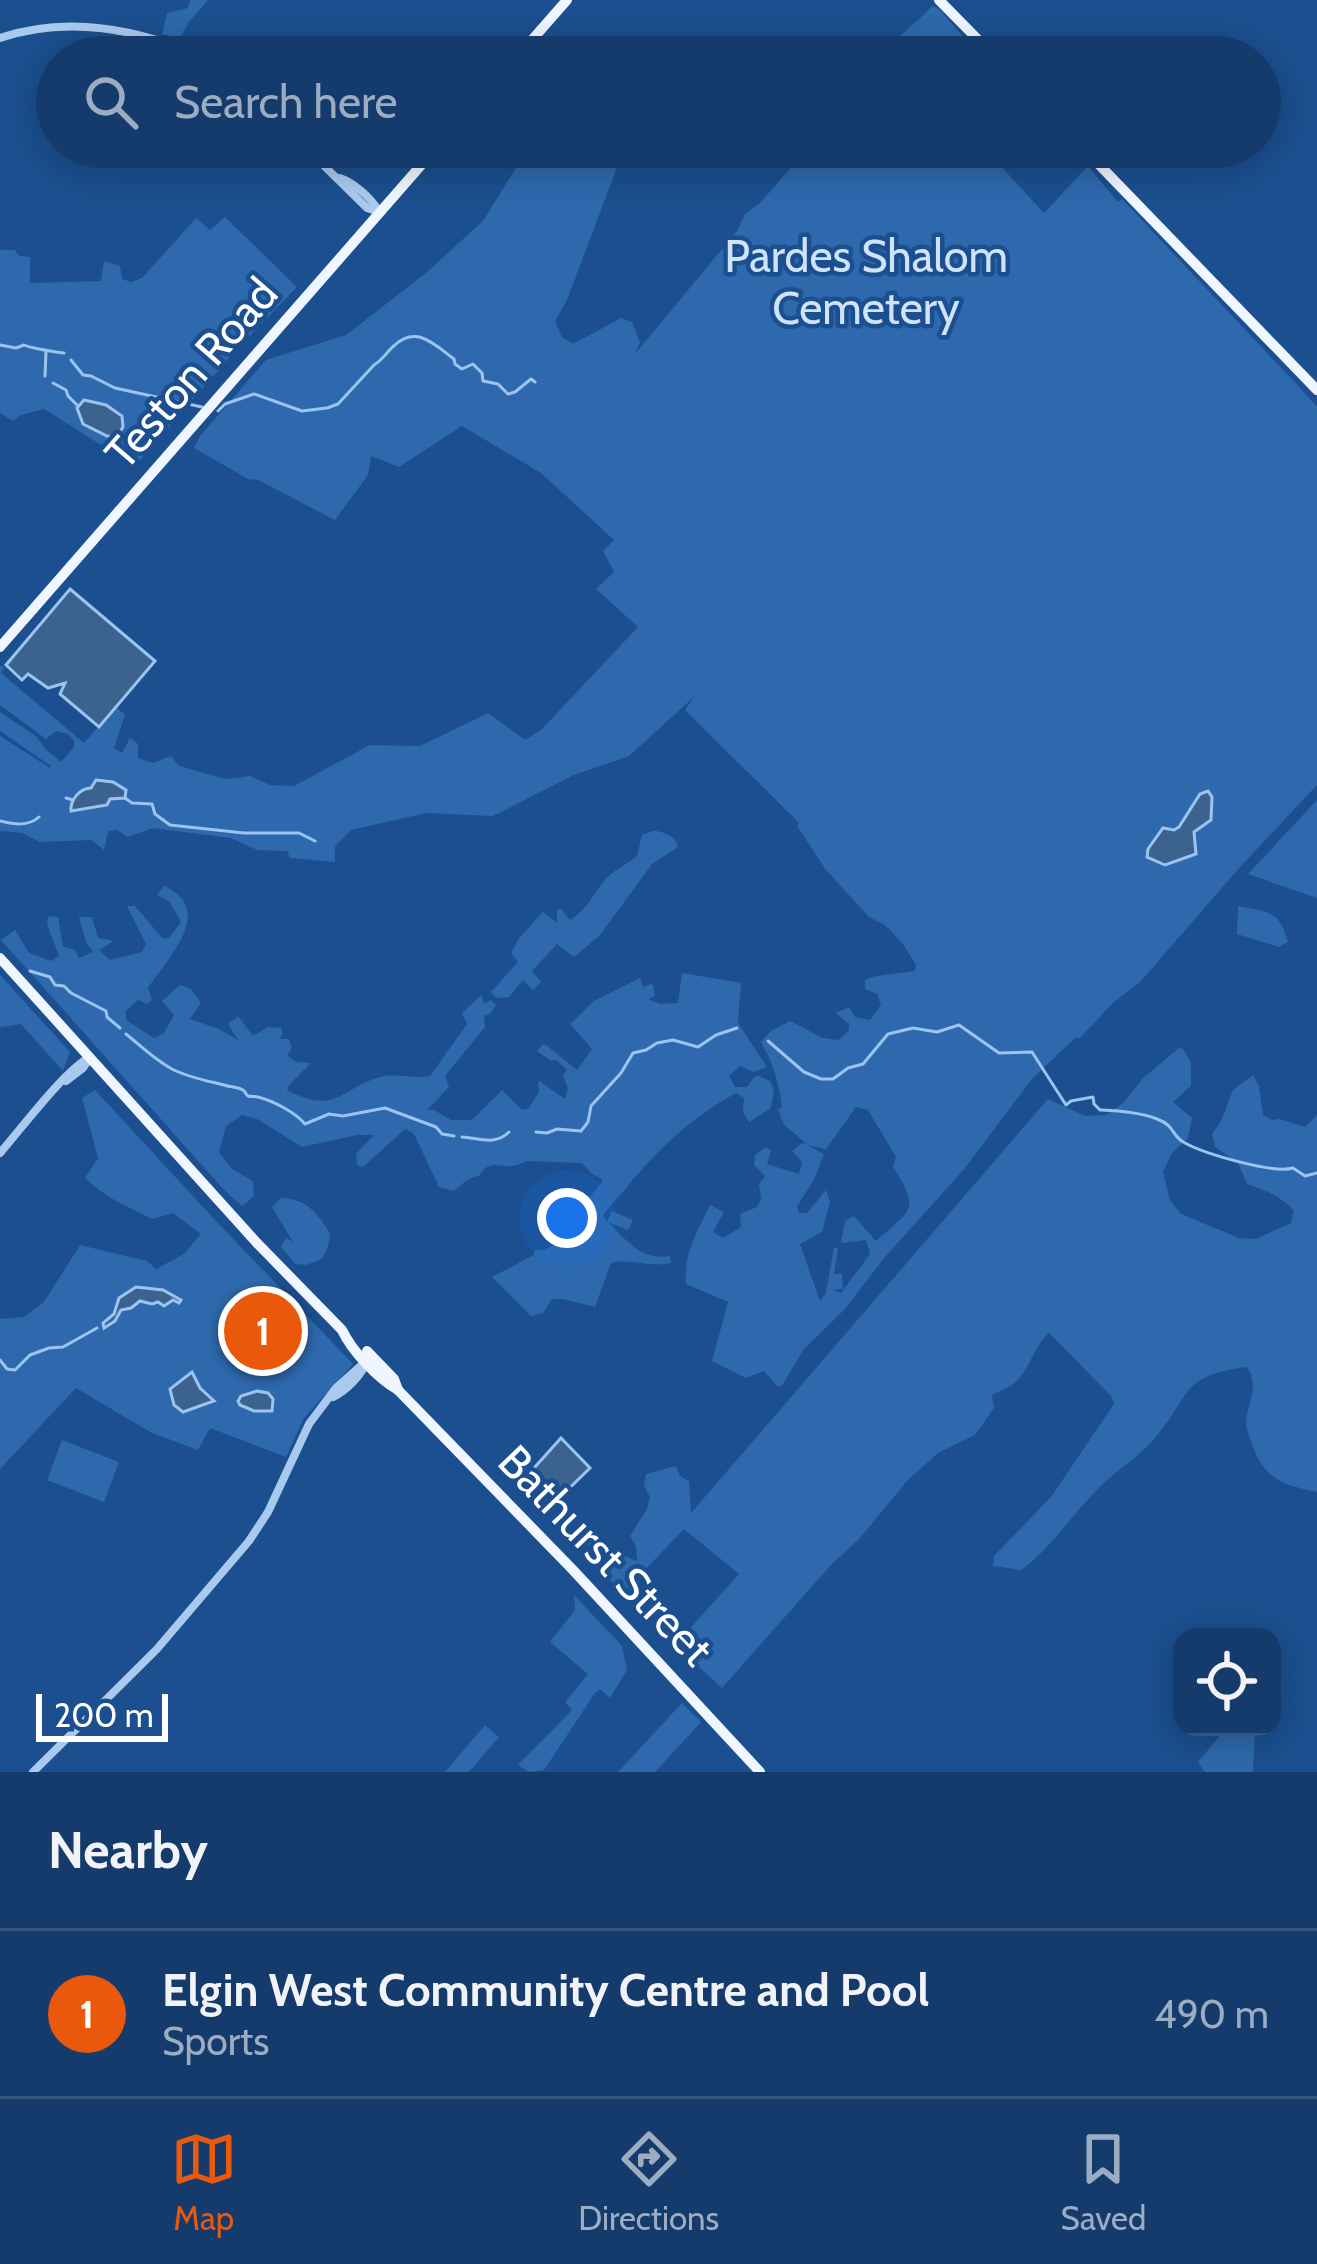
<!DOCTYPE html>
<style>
:root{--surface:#143b6b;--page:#1d4271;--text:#f1f3f6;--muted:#9dadc1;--line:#33557e;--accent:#ea580c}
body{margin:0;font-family:Cabin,sans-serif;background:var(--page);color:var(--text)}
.controls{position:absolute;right:36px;bottom:36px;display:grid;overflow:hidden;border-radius:24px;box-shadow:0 6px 30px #0003}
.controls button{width:108px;height:108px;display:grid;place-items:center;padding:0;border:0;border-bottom:3px solid var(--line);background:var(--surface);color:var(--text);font:60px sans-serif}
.scale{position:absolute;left:36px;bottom:30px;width:132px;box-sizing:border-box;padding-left:12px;border:6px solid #fff;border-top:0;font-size:33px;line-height:42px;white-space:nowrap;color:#fff;-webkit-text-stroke:9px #1b4f8f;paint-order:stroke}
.you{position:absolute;left:567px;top:1218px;width:42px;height:42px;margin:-30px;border:9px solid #fff;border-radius:50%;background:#1a73e8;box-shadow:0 0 0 18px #1a73e833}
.badge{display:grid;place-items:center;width:78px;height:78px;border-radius:50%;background:var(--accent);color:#fff;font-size:39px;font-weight:700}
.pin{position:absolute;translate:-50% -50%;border:6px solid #fff;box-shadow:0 3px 12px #0006}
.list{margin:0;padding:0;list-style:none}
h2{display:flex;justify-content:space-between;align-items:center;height:156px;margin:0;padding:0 48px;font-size:51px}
h2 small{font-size:39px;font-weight:400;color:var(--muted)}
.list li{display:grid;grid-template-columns:78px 1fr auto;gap:36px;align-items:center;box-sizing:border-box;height:168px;padding:0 48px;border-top:3px solid var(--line)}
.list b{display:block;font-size:45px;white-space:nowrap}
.list p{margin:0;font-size:39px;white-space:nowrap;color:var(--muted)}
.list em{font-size:39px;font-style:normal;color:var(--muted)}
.icon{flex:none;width:66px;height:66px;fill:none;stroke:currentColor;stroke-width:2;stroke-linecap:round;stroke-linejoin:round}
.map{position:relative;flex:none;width:1317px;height:1772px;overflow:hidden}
.search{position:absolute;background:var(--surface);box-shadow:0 6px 30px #0003;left:36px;right:36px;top:36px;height:132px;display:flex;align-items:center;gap:30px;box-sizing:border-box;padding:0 42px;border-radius:66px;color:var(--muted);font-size:45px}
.sheet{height:324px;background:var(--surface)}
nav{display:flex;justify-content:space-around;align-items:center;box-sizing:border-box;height:168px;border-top:3px solid var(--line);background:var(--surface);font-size:33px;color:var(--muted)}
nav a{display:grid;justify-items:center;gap:6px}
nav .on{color:var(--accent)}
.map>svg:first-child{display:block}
</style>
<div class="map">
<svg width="1317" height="1772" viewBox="0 0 1317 1772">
<rect width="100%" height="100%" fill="#1b4f8f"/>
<g fill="#2e69ad" fill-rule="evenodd">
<path d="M 190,0 L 208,0 L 189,22 L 180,38 L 162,34 L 167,13 L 188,8 Z"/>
<path d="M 932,6 L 939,9 L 981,57 L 876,57 C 894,39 915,25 932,6 Z"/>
<path d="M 529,147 L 635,147 L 621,157 L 567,300 L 555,321 L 562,337 L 573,344 L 621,318 L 632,322 L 640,343 L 634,355 L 737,231 L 745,214 L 760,203 L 809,147 L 983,147 L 1044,213 L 1088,166 L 1118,202 L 1122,199 L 1317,406 L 1317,785 L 1240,867 L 1141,981 L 1114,1002 L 1079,1039 L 1076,1037 L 1032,1079 L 965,1168 L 885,1257 L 844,1310 L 804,1349 L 783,1384 L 778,1387 L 764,1371 L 746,1378 L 712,1361 L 728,1302 L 686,1284 C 683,1254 697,1232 710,1205 L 724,1212 L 713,1232 L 723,1238 L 741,1227 L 740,1214 L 757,1207 L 761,1199 L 759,1184 L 765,1176 L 754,1165 L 755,1155 L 766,1147 L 771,1151 L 767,1164 L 799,1174 L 802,1162 L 792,1151 L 802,1143 L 807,1144 L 784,1125 L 778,1110 L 782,1107 C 779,1082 773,1063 761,1042 L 771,1031 L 790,1021 L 823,1038 L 839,1040 L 849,1030 L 849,1024 L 836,1013 L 849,1007 L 855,1017 L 870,1020 L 881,1005 L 877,994 L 865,989 L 865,980 L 876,976 L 915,971 L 916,965 L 903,944 L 885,925 L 869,917 L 826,870 L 797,826 L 799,823 L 685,710 L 695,696 L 629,756 L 574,775 L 493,816 L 426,813 L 351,830 L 335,846 L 335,862 L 290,858 L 287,851 L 257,850 L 231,838 L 153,828 L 128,837 L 117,830 L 108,831 L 104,850 L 91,840 L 40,842 L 23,833 L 0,831 L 0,736 L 50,768 L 51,766 L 0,731 L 0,712 L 37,737 L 45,749 L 61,762 L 74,747 L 74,741 L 68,734 L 56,731 L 46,739 L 0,705 L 0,666 L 4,667 L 1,673 L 84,743 L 116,707 L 125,715 L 114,748 L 122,753 L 130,738 L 138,744 L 138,758 L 153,763 L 171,756 L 179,766 L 225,779 L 250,776 L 270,785 L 294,786 L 370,745 L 420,746 L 488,713 L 525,740 L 541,730 L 638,627 L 596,589 L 614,572 L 603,551 L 614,540 L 541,473 L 462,426 L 399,467 L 371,456 L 368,475 L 335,520 L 258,480 L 248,479 L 194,448 L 200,436 L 266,360 L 346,335 L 426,273 L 483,221 ZM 856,1107 L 868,1110 L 896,1157 L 893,1167 C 920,1210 913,1208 876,1241 L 854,1216 L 845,1221 L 841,1243 L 866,1240 L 870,1254 L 841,1293 L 833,1290 L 843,1289 L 842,1274 L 834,1274 L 838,1249 L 834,1247 L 826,1293 L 820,1301 L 800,1244 L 822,1232 L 830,1202 L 826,1190 L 807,1213 L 799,1213 L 797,1206 L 814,1180 L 824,1154 L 807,1145 L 826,1149 Z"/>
<path d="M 225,217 L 297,287 L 237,349 L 135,466 L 44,409 L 21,415 L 13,421 L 0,413 L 0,250 L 15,250 L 19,256 L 30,257 L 30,283 L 101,281 L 104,261 L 120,266 L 122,279 L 131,282 L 142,278 L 196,218 L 210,230 Z"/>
<path d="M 1317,800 L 1317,898 L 1248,874 Z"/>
<path d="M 653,831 C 663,831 676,836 678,847 L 652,864 L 600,935 L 574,957 L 557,944 L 532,971 L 541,982 L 533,990 L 523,980 L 509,997 L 496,998 L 491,992 L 518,962 L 511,953 L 519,938 L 543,912 L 557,923 L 557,909 L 561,909 L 570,920 C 587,910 592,896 604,881 C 611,871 627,865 637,856 L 642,835 Z"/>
<path d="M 164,886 C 217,909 168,958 148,988 L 152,1000 L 147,1004 L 138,1000 L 126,1011 L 126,1020 L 154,1038 L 164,1033 L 174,1015 L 162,1001 L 180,985 L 191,989 L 201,1003 L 190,1019 L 219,1029 L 238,1040 L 228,1024 L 238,1016 L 253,1036 L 268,1027 L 281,1028 L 283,1033 L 280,1039 L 289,1039 L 292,1048 L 287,1055 L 296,1062 L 311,1063 L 289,1085 L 287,1090 C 337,1116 340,1088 380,1077 C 396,1073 414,1079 430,1076 L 467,1024 L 462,1013 L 481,995 L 484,1003 L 491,1000 L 496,1005 L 490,1014 L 484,1016 L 485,1027 L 445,1076 L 449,1087 L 427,1110 L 434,1110 L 451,1120 L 472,1120 L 502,1090 L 522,1110 L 529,1108 L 539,1091 L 538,1080 L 565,1099 L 568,1088 L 563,1076 L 567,1070 L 556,1060 L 551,1061 L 537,1051 L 543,1044 L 546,1045 L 577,1070 L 592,1049 L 570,1024 L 594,1001 L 640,978 L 644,989 L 644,986 L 653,984 L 655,996 L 648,999 L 660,1004 L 678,1003 L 682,973 L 741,983 L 738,1023 L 767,1067 L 753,1072 L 740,1066 L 729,1076 L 735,1087 L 747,1087 L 754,1077 L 759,1076 L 770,1081 L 774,1089 L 771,1108 L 749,1122 L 743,1112 L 744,1098 L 736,1093 C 691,1118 659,1148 627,1187 C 619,1198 609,1205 603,1216 L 607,1222 L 612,1211 L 633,1220 L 628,1230 L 608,1222 C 626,1240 642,1261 670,1256 L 671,1263 C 650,1268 632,1258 611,1263 L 595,1307 L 563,1299 L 552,1299 L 543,1313 L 531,1316 L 492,1277 L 534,1255 L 535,1250 L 544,1250 L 553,1245 L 603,1180 L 591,1173 L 582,1163 L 526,1161 C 507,1174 490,1155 480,1175 L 467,1180 L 454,1191 L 439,1187 L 414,1134 L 405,1129 L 363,1167 L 357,1165 L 356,1154 L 374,1135 L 357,1135 L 302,1147 L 257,1119 L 242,1115 L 226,1126 L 219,1152 L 232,1169 L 253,1181 L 254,1196 L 242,1206 L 225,1191 L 1,940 L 15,930 L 29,953 L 51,961 L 59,956 L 47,924 L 48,916 L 58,917 L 63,946 L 75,950 L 79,958 L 93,952 L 86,942 L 79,917 L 92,917 L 98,938 L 114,941 L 99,950 L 110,960 L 142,952 L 146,944 L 127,906 L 135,906 L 163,939 L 170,937 L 181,922 L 169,901 L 157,895 Z"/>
<path d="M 1238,906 C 1267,912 1279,909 1288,942 L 1279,947 L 1237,934 Z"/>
<path d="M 0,975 L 70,1052 L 63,1071 L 21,1024 L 0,1027 Z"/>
<path d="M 1179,1048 L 1183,1049 L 1191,1062 L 1191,1086 L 1173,1102 L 1192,1118 L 1188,1138 L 1172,1153 L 1163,1172 L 1170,1200 L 1181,1214 L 1239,1238 L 1256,1239 L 1291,1223 L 1294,1211 C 1283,1197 1264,1190 1247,1184 L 1238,1163 L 1215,1147 L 1212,1134 L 1221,1121 L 1233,1090 L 1253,1075 L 1259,1086 L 1263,1115 L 1272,1120 L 1279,1119 L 1305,1127 L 1317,1115 L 1317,1492 C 1282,1485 1264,1479 1251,1442 C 1250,1437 1246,1429 1246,1423 C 1247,1402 1260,1387 1247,1367 C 1179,1376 1193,1393 1155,1438 C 1139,1457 1116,1470 1099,1488 C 1071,1515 1053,1547 1021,1570 L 993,1566 L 994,1556 L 1051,1497 L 1114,1404 L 1112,1397 L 1049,1333 C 1033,1347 1029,1373 1012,1385 C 1006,1389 999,1391 992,1395 L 994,1408 L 975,1435 L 938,1453 L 908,1480 L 859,1539 L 831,1565 L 722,1688 L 675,1645 L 739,1574 L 684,1529 L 621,1595 L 595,1559 L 585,1538 L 593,1527 L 608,1549 L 637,1561 L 636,1546 L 630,1536 L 647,1509 L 650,1497 L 644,1486 L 646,1474 L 676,1466 L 680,1476 L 689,1481 L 691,1513 L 1048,1099 L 1085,1116 L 1106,1115 L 1123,1103 L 1143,1078 Z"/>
<path d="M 95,1090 L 216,1221 L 353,1364 L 304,1418 L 286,1457 L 210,1428 L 198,1450 L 152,1433 L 76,1388 L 0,1469 L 0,1319 L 24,1317 L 44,1302 L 80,1245 L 147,1261 L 156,1269 L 184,1254 L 201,1234 L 173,1213 L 152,1219 C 127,1206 105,1198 85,1178 L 98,1158 L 82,1098 Z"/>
<path d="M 281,1198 C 307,1199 316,1212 330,1233 L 328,1247 L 322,1259 L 306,1265 L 295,1264 L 281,1247 L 286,1238 L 293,1242 L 272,1207 Z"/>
<path d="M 62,1440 L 119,1462 L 104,1502 L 47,1480 Z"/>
<path d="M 574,1595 L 622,1646 L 627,1670 L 610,1698 L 600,1689 L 595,1693 L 544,1770 L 529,1772 L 518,1765 L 572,1710 L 565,1702 L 588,1674 L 550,1642 L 575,1610 Z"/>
<path d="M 682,1703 L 701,1722 L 655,1772 L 618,1772 Z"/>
<path d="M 485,1725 L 499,1737 L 469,1772 L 445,1772 Z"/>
<path d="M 1227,1727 L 1255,1727 L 1253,1772 L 1205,1772 L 1198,1762 Z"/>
</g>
<g fill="#3c6290" stroke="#9cc4f0" stroke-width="3">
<path d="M 84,400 L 106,405 L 122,416 L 123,427 L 116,437 L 107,436 L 83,424 L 77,408 Z"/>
<path d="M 70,589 L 155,661 L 99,727 L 60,694 L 65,683 L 48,688 L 28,674 L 22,680 L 6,665 Z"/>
<path d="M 96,780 L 113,782 L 126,790 L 125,798 L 110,799 L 107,805 L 71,811 C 70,800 80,788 91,788 Z"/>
<path d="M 1208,791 L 1212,797 L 1211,820 L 1194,832 L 1196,854 L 1165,865 L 1147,857 L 1148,849 L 1163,828 L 1174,830 L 1179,827 L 1200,794 Z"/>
<path d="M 136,1287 L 163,1290 L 181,1300 L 179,1303 L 173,1300 L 164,1306 L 158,1302 L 152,1304 L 140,1301 L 131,1308 L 121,1310 L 115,1321 L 104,1328 L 103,1323 L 114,1314 L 119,1298 Z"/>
<path d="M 192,1372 L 200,1388 L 214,1401 L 183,1412 L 174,1405 L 170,1389 Z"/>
<path d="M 257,1391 L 268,1393 L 273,1399 L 272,1411 L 254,1411 L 240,1405 L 238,1401 L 241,1396 Z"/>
<path d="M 561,1438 L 590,1468 L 551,1506 L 526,1477 Z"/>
</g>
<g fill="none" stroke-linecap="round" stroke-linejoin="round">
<g stroke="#9cc4f0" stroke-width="3">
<path d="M 0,345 L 16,348 L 24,345 C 30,348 55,352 64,353"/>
<path d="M 71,360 L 83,375 L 91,376 L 115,388 L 202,407"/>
<path d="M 45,376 L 46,351"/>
<path d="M 53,383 L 66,390 L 68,396 L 78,406"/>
<path d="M 218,411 L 225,404 L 254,394 L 302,411 L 327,408 L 338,404 L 374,365 C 384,359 387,351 395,345 C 417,325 435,345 454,359 L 455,364 L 462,369 L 473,364 L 482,373 L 483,381 L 498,384 L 508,394 L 515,392 L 531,379 L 535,382"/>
<path d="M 66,798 L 73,800"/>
<path d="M 125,798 L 132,803 L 152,804 L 155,814 L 170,825 L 244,833 L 299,833 L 315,841"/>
<path d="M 0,821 C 13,824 28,827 39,817"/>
<path d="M 30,971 L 50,977 L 55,985 L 64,986 L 71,993 L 106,1011 L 107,1017 L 120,1028"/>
<path d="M 126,1034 C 141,1046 155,1060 172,1069 C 187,1077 208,1081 224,1085 C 229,1087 238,1087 243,1090 C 245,1091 246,1095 248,1096 C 251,1097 255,1096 258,1097 C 273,1101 295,1112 305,1124 L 329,1114 L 343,1116 L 385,1108 L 436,1127 L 442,1134 L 454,1136"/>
<path d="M 768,1041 L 804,1072 L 821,1079 L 833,1079 L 848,1068 L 863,1064 L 888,1034 L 913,1028 L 937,1032 L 959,1025 L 999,1053 L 1032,1052 L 1066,1105 L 1071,1101 L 1093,1097 L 1094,1104 L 1100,1110 C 1118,1111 1140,1112 1157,1119 C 1176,1126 1171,1136 1185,1143 C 1205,1154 1274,1174 1293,1168 L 1305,1176 L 1317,1173"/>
<path d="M 536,1132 L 547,1133 L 557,1129 L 581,1131 L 588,1122 L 591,1106 L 621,1073 L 633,1053 L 646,1050 L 657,1043 L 673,1040 L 698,1047 L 716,1035 L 737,1028"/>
<path d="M 462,1137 C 479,1138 495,1146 509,1132"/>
<path d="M 0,1360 L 7,1369 L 15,1370 L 30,1355 L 49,1348 L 63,1347 L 97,1328"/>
</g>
<g stroke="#a9c9ee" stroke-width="8">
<path d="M 0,38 C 67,15 139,29 202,57"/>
<path d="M 305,147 L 367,208 L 379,212"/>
<path d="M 340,178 C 354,183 370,197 378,210"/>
<path d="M 66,1081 L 83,1068 L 89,1059"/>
<path d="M 0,1153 C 21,1129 65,1070 90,1057"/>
<path d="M 333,1397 C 346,1391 362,1375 367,1361"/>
<path d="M 33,1772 L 157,1649 L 249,1541 L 268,1512 L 309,1424 L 336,1388 L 365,1362"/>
</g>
<g stroke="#f0f6ff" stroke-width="10">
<path d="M 939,0 L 995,57"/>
<path d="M 517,57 L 567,0"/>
<path d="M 1082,147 L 1317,390"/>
<path d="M 0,647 L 437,147"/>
<path d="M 0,958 L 256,1242 L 342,1330 C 352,1351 377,1378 398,1390 L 573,1570 L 760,1772"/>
<path d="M 367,1351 L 394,1379 L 398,1390"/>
</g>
</g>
<g text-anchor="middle" stroke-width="9" stroke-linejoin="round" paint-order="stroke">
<g font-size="45" fill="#cfe3fa" stroke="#1b4f8f">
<text x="866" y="272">Pardes Shalom<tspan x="866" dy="52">Cemetery</tspan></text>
</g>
<g font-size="45" fill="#fff" stroke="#1b4f8f">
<text transform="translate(191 373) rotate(-49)" y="16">Teston Road</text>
<text transform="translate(606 1555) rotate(46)" y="16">Bathurst Street</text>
</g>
</g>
</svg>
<div class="controls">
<button><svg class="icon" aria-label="locate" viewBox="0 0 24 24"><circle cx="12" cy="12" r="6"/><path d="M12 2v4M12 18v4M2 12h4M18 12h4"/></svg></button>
</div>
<div class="scale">200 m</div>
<div class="you"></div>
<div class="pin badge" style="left:263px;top:1331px">1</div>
<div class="search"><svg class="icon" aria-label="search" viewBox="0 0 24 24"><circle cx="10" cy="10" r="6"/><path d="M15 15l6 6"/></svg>Search here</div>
</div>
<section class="sheet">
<h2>Nearby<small></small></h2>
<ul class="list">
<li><span class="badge">1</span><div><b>Elgin West Community Centre and Pool</b><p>Sports</p></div><em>490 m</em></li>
</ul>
</section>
<nav>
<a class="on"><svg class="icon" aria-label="map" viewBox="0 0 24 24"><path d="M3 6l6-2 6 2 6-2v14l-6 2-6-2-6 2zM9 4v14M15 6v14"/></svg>Map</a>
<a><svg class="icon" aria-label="directions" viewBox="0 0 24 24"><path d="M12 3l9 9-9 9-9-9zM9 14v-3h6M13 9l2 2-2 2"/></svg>Directions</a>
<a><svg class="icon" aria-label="saved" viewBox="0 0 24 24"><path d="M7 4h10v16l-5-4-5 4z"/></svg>Saved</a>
</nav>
